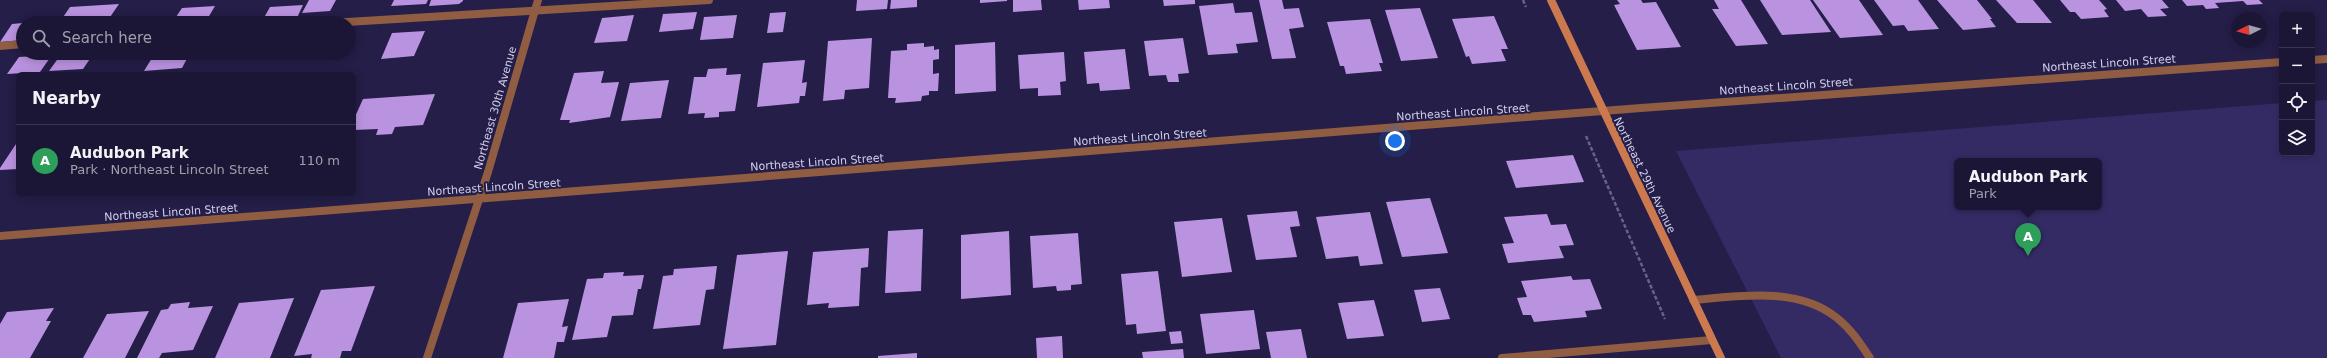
<!DOCTYPE html>
<meta charset="utf-8">
<style>
:root{--surface:#1b1636;--page:#282342;--text:#f1f3f6;--muted:#a09fad;--line:#393551;--accent:#8c9099}
body{margin:0;font-family:"DejaVu Sans",sans-serif;background:var(--page);color:var(--text)}
.controls{position:absolute;right:12px;top:12px;display:grid;overflow:hidden;border-radius:6px;box-shadow:0 2px 10px #0003}
.controls button{width:36px;height:36px;display:grid;place-items:center;padding:0;border:0;border-bottom:1px solid var(--line);background:var(--surface);color:var(--text);font:20px sans-serif}
.compass{position:absolute;left:2231px;top:12px;width:36px;height:36px;border-radius:50%;background:var(--surface);box-shadow:0 2px 10px #0003;rotate:264deg}
.you{position:absolute;left:1395px;top:141px;width:14px;height:14px;margin:-10px;border:3px solid #fff;border-radius:50%;background:#1a73e8;box-shadow:0 0 0 6px #1a73e833}
.badge{display:grid;place-items:center;width:26px;height:26px;border-radius:50%;background:var(--accent);color:#fff;font-size:13px;font-weight:700}
.pin{position:absolute;translate:-50% -33px;filter:drop-shadow(0 1px 2px #0008)}
.pin::after{content:'';position:absolute;top:21px;width:14px;height:12px;background:inherit;clip-path:polygon(0 0,100% 0,50% 100%)}
.popup{position:absolute;left:1954px;top:158px;width:148px;height:52px;box-sizing:border-box;display:grid;place-content:center;border-radius:6px;background:var(--surface);filter:drop-shadow(0 1px 3px #0005);font-size:13px;white-space:nowrap;color:var(--muted)}
.popup b{font-size:15px;color:var(--text)}
.popup::after{content:'';position:absolute;left:50%;top:100%;margin-left:-8px;border:8px solid transparent;border-top-color:var(--surface)}
.list{margin:0;padding:0;list-style:none}
h2{display:flex;justify-content:space-between;align-items:center;height:52px;margin:0;padding:0 16px;font-size:17px}
h2 small{font-size:13px;font-weight:400;color:var(--muted)}
.list li{display:grid;grid-template-columns:26px 1fr auto;gap:12px;align-items:center;box-sizing:border-box;height:72px;padding:0 16px;border-top:1px solid var(--line)}
.list b{display:block;font-size:15px;white-space:nowrap}
.list p{margin:0;font-size:13px;white-space:nowrap;color:var(--muted)}
.list em{font-size:13px;font-style:normal;color:var(--muted)}
.icon{flex:none;width:22px;height:22px;fill:none;stroke:currentColor;stroke-width:2;stroke-linecap:round;stroke-linejoin:round}
.map{position:relative;flex:none;width:2327px;height:358px;overflow:hidden}
.search{position:absolute;background:var(--surface);box-shadow:0 2px 10px #0003;left:16px;top:16px;width:340px;height:44px;display:flex;align-items:center;gap:10px;box-sizing:border-box;padding:0 14px;border-radius:22px;color:var(--muted);font-size:15px}
.panel{position:absolute;background:var(--surface);box-shadow:0 2px 10px #0003;left:16px;top:72px;width:340px;height:124px;border-radius:6px}
.map>svg:first-child{display:block}
</style>
<div class="map">
<svg width="2327" height="358" viewBox="0 0 2327 358">
<rect width="100%" height="100%" fill="#241e48"/>
<path fill="#342b65" fill-rule="evenodd" d="M 2327,100 L 2327,358 L 1781,358 L 1676,151 L 2282,103 L 2282,153 L 2312,153 L 2312,101 ZM 1957,161 L 2099,161 L 2099,207 L 1957,207 Z"/>
<g fill="#ba93e0">
<path d="M 309,0 L 336,0 L 330,11 L 302,13 Z"/>
<path d="M 394,0 L 428,0 L 426,4 L 391,6 Z"/>
<path d="M 431,0 L 463,0 L 463,1 L 459,4 L 429,6 Z"/>
<path d="M 857,0 L 888,0 L 887,9 L 856,11 Z"/>
<path d="M 891,0 L 917,0 L 917,7 L 890,9 Z"/>
<path d="M 980,0 L 1007,0 L 1007,1 L 980,3 Z"/>
<path d="M 1013,0 L 1041,0 L 1042,10 L 1013,12 Z"/>
<path d="M 1078,0 L 1109,0 L 1110,8 L 1079,10 Z"/>
<path d="M 1163,0 L 1195,0 L 1195,4 L 1164,6 Z"/>
<path d="M 1259,0 L 1282,0 L 1284,9 L 1299,8 L 1304,27 L 1289,29 L 1296,58 L 1272,59 Z"/>
<path d="M 1617,0 L 1641,0 L 1643,3 L 1656,2 L 1681,47 L 1637,50 L 1614,5 L 1620,4 Z"/>
<path d="M 1714,0 L 1741,0 L 1768,44 L 1736,46 L 1712,9 L 1719,9 Z"/>
<path d="M 1760,0 L 1810,0 L 1831,32 L 1782,35 Z"/>
<path d="M 1813,0 L 1859,0 L 1883,35 L 1840,38 Z"/>
<path d="M 1874,0 L 1918,0 L 1939,29 L 1908,31 L 1904,25 L 1893,26 Z"/>
<path d="M 1937,0 L 1977,0 L 1992,19 L 1990,19 L 1996,27 L 1963,30 Z"/>
<path d="M 1996,0 L 2033,0 L 2052,23 L 2017,23 Z"/>
<path d="M 2060,0 L 2099,0 L 2107,9 L 2104,10 L 2109,17 L 2081,19 L 2075,12 L 2070,12 Z"/>
<path d="M 2116,0 L 2162,0 L 2169,8 L 2160,9 L 2167,16 L 2148,17 L 2141,9 L 2125,11 Z"/>
<path d="M 2182,0 L 2259,0 L 2263,4 L 2247,5 L 2243,1 L 2215,3 L 2219,8 L 2206,9 L 2203,5 L 2187,6 Z"/>
<path d="M 1233,3 L 1235,13 L 1252,12 L 1258,42 L 1236,44 L 1238,53 L 1208,55 L 1199,6 Z"/>
<path d="M 119,4 L 106,23 L 59,23 L 70,7 Z"/>
<path d="M 303,5 L 295,22 L 261,23 L 270,7 Z"/>
<path d="M 215,6 L 205,23 L 172,23 L 182,8 Z"/>
<path d="M 1420,8 L 1438,58 L 1401,61 L 1385,10 Z"/>
<path d="M 697,12 L 693,29 L 659,32 L 663,14 Z"/>
<path d="M 786,12 L 783,32 L 767,33 L 770,13 Z"/>
<path d="M 634,15 L 627,41 L 594,43 L 602,18 Z"/>
<path d="M 737,15 L 733,38 L 700,40 L 704,17 Z"/>
<path d="M 1494,16 L 1508,49 L 1501,49 L 1506,61 L 1472,64 L 1469,56 L 1466,57 L 1452,19 Z"/>
<path d="M 172,17 L 169,23 L 141,23 L 143,20 Z"/>
<path d="M 1370,19 L 1383,63 L 1379,63 L 1382,71 L 1346,74 L 1344,66 L 1340,66 L 1327,22 Z"/>
<path d="M 23,23 L 23,40 L 0,42 L 12,24 Z"/>
<path d="M 425,31 L 414,56 L 381,59 L 392,33 Z"/>
<path d="M 872,38 L 869,88 L 845,90 L 844,99 L 823,101 L 828,41 Z"/>
<path d="M 1183,38 L 1189,73 L 1178,74 L 1179,82 L 1168,82 L 1166,75 L 1149,76 L 1144,41 Z"/>
<path d="M 995,42 L 996,91 L 955,94 L 955,45 Z"/>
<path d="M 924,43 L 924,47 L 934,46 L 934,50 L 939,49 L 939,59 L 933,60 L 933,74 L 939,73 L 938,91 L 929,91 L 929,95 L 922,96 L 921,101 L 895,103 L 896,98 L 888,98 L 891,51 L 907,50 L 907,44 Z"/>
<path d="M 1125,49 L 1130,89 L 1100,91 L 1099,83 L 1087,84 L 1084,52 Z"/>
<path d="M 1064,52 L 1066,81 L 1060,82 L 1061,95 L 1038,96 L 1038,88 L 1020,89 L 1018,55 Z"/>
<path d="M 62,53 L 94,53 L 83,69 L 49,71 Z"/>
<path d="M 155,53 L 190,53 L 182,68 L 144,71 Z"/>
<path d="M 283,53 L 303,53 L 301,57 L 280,58 Z"/>
<path d="M 52,55 L 40,72 L 7,74 L 19,57 Z"/>
<path d="M 805,60 L 802,83 L 807,82 L 805,96 L 800,96 L 799,103 L 757,107 L 763,63 Z"/>
<path d="M 727,68 L 726,75 L 741,74 L 735,111 L 719,112 L 719,117 L 704,118 L 705,113 L 688,114 L 694,77 L 706,77 L 708,69 Z"/>
<path d="M 604,71 L 601,83 L 619,82 L 610,117 L 569,123 L 570,120 L 560,120 L 574,73 Z"/>
<path d="M 669,80 L 661,118 L 621,121 L 630,83 Z"/>
<path d="M 435,94 L 423,125 L 395,127 L 392,134 L 376,135 L 378,129 L 354,130 L 354,119 L 363,99 Z"/>
<path d="M 18,141 L 18,169 L 0,170 L 0,168 Z"/>
<path d="M 1573,155 L 1584,182 L 1516,188 L 1506,161 Z"/>
<path d="M 1430,198 L 1448,253 L 1402,257 L 1386,202 Z"/>
<path d="M 1297,211 L 1300,226 L 1290,227 L 1297,257 L 1256,260 L 1247,215 Z"/>
<path d="M 1370,212 L 1383,264 L 1360,266 L 1358,256 L 1326,259 L 1316,217 Z"/>
<path d="M 1547,214 L 1551,225 L 1566,224 L 1574,245 L 1559,246 L 1564,258 L 1508,263 L 1502,244 L 1514,243 L 1504,217 Z"/>
<path d="M 1222,218 L 1232,272 L 1182,277 L 1174,222 Z"/>
<path d="M 923,229 L 921,291 L 885,293 L 888,231 Z"/>
<path d="M 1009,231 L 1011,295 L 961,299 L 961,235 Z"/>
<path d="M 1078,233 L 1082,284 L 1071,285 L 1071,290 L 1057,291 L 1056,286 L 1033,288 L 1030,236 Z"/>
<path d="M 869,248 L 868,267 L 861,268 L 859,306 L 828,308 L 829,303 L 807,305 L 813,252 Z"/>
<path d="M 788,251 L 776,345 L 723,349 L 737,255 Z"/>
<path d="M 717,266 L 714,289 L 706,290 L 700,325 L 653,329 L 663,276 L 673,275 L 674,269 Z"/>
<path d="M 1158,271 L 1166,331 L 1137,334 L 1136,324 L 1126,325 L 1121,274 Z"/>
<path d="M 624,272 L 623,276 L 644,275 L 641,289 L 638,289 L 633,315 L 612,316 L 607,337 L 572,340 L 587,279 L 603,278 L 604,273 Z"/>
<path d="M 1571,276 L 1573,280 L 1590,279 L 1602,309 L 1585,311 L 1587,317 L 1534,322 L 1531,315 L 1523,315 L 1517,298 L 1527,297 L 1521,281 Z"/>
<path d="M 375,286 L 351,351 L 342,351 L 340,358 L 311,358 L 312,354 L 294,356 L 321,290 Z"/>
<path d="M 1440,288 L 1450,319 L 1422,322 L 1414,290 Z"/>
<path d="M 294,298 L 270,358 L 215,358 L 239,303 Z"/>
<path d="M 569,299 L 562,327 L 568,326 L 564,342 L 557,342 L 554,358 L 503,358 L 518,303 Z"/>
<path d="M 1374,300 L 1384,336 L 1347,339 L 1338,303 Z"/>
<path d="M 190,302 L 188,308 L 213,306 L 193,350 L 162,353 L 159,358 L 137,358 L 161,310 L 168,309 L 171,304 Z"/>
<path d="M 54,308 L 46,321 L 51,321 L 30,358 L 0,358 L 0,324 L 7,312 Z"/>
<path d="M 1254,310 L 1260,349 L 1206,354 L 1200,314 Z"/>
<path d="M 149,311 L 125,358 L 83,358 L 107,314 Z"/>
<path d="M 1301,329 L 1307,358 L 1271,358 L 1266,332 Z"/>
<path d="M 1181,331 L 1183,343 L 1171,344 L 1169,332 Z"/>
<path d="M 1062,336 L 1063,358 L 1037,358 L 1036,338 Z"/>
<path d="M 1183,349 L 1184,358 L 1143,358 L 1142,352 Z"/>
<path d="M 917,353 L 917,358 L 878,358 L 878,356 Z"/>
</g>
<g fill="none" stroke-linecap="round" stroke-linejoin="round">
<g stroke="#676388" stroke-width="2.5" stroke-dasharray="4 2" stroke-linecap="butt">
<path d="M 1523,0 L 1526,7"/>
<path d="M 1586,136 L 1665,319"/>
</g>
<g stroke="#905c42" stroke-width="8">
<path d="M 331,23 L 709,0"/>
<path d="M 0,46 L 23,44"/>
<path d="M 1693,300 C 1738,296 1798,286 1837,318 C 1851,329 1860,343 1870,358"/>
<path d="M 1502,358 L 1712,340"/>
</g>
<g stroke="#905c42" stroke-width="8">
<path d="M 2312,60 L 2327,59"/>
<path d="M 0,236 L 1641,108 L 2282,62"/>
<path d="M 427,358 L 488,172 L 538,0"/>
</g>
<path stroke="#cd794f" stroke-width="8" d="M 1551,0 L 1721,358"/>
</g>
<g text-anchor="middle" stroke-width="4" stroke-linejoin="round" paint-order="stroke">
<g font-size="11" fill="#d0cfeb" stroke="#241e48">
<text transform="translate(2109 63) rotate(-4)" y="4">Northeast Lincoln Street</text>
<text transform="translate(1786 86) rotate(-4)" y="4">Northeast Lincoln Street</text>
<text transform="translate(495 108) rotate(-74)" y="4">Northeast 30th Avenue</text>
<text transform="translate(1463 112) rotate(-4)" y="4">Northeast Lincoln Street</text>
<text transform="translate(1140 137) rotate(-4)" y="4">Northeast Lincoln Street</text>
<text transform="translate(817 162) rotate(-4)" y="4">Northeast Lincoln Street</text>
<text transform="translate(1645 175) rotate(64)" y="4">Northeast 29th Avenue</text>
<text transform="translate(494 187) rotate(-4)" y="4">Northeast Lincoln Street</text>
<text transform="translate(171 212) rotate(-4)" y="4">Northeast Lincoln Street</text>
</g>
</g>
</svg>
<div class="controls">
<button>+</button>
<button>−</button>
<button><svg class="icon" aria-label="locate" viewBox="0 0 24 24"><circle cx="12" cy="12" r="6"/><path d="M12 2v4M12 18v4M2 12h4M18 12h4"/></svg></button>
<button><svg class="icon" aria-label="layers" viewBox="0 0 24 24"><path d="M12 4l9 5-9 5-9-5zM3 14l9 5 9-5"/></svg></button>
</div>
<svg class="compass" viewBox="-18 -18 36 36"><path d="M0-13l5 13h-10z" fill="#e53935"/><path d="M0 13l5-13h-10z" fill="#a09fad"/></svg>
<div class="you"></div>
<div class="pin badge" style="left:2028px;top:256px;background:#2e9e5b">A</div>
<div class="popup"><b>Audubon Park</b>Park</div>
<div class="search"><svg class="icon" aria-label="search" viewBox="0 0 24 24"><circle cx="10" cy="10" r="6"/><path d="M15 15l6 6"/></svg>Search here</div>
<section class="panel">
<h2>Nearby<small></small></h2>
<ul class="list">
<li><span class="badge" style="background:#2e9e5b">A</span><div><b>Audubon Park</b><p>Park · Northeast Lincoln Street</p></div><em>110 m</em></li>
</ul>
</section>
</div>
